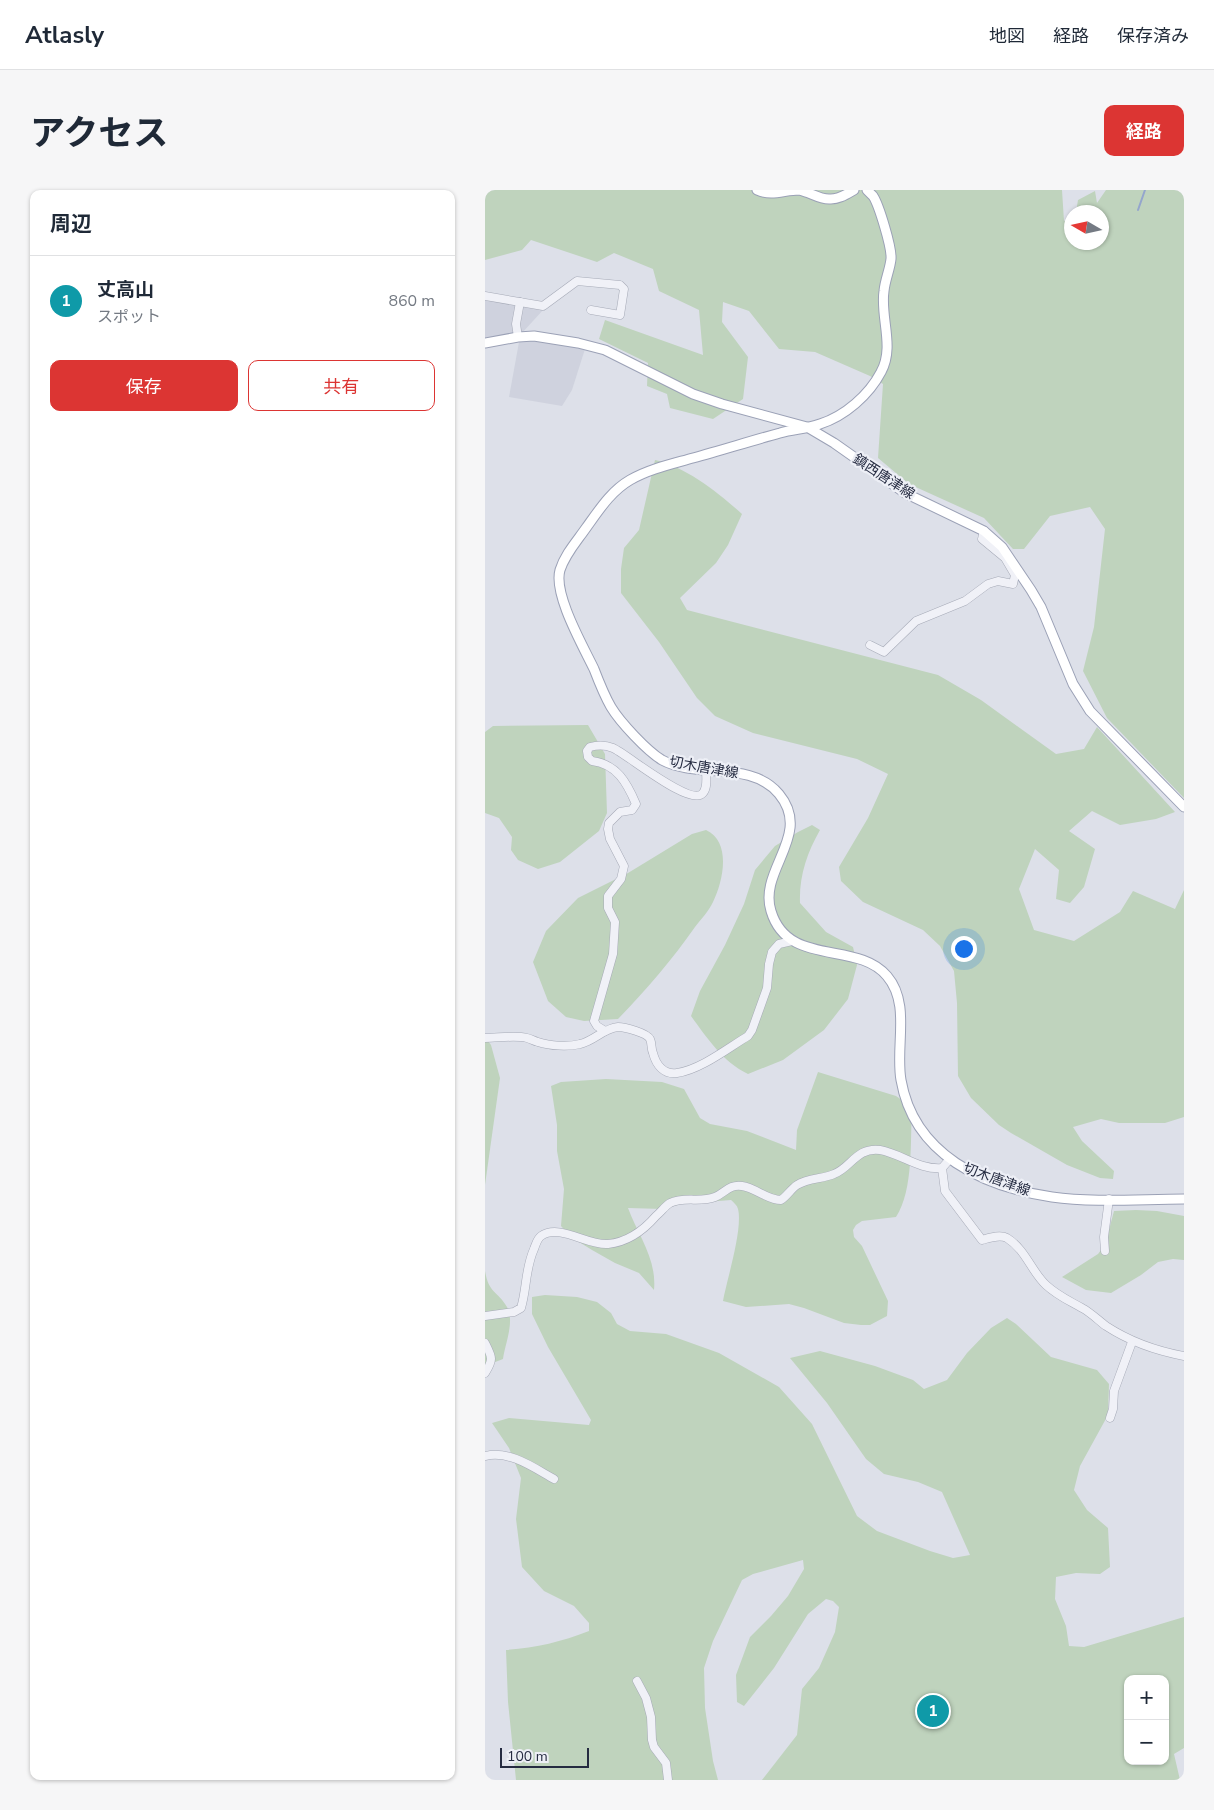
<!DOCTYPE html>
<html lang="ja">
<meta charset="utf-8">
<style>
:root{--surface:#fff;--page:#f6f6f7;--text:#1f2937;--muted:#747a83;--line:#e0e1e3;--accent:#dc3533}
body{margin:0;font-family:"Nunito Sans","Noto Sans JP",sans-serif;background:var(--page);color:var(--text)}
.controls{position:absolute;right:15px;bottom:15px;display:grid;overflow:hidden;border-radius:10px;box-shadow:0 1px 4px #0004}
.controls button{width:45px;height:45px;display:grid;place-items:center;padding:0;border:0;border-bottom:1px solid var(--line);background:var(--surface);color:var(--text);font:25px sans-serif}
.compass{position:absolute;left:579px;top:15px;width:45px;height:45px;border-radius:50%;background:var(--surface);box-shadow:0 1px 4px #0004;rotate:279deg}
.scale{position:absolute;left:15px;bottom:12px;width:89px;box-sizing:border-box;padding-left:5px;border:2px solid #252b41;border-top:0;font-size:14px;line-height:18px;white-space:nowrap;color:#252b41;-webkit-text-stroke:4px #edeff6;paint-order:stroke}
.you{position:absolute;left:478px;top:758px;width:18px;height:18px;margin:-12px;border:4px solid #fff;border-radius:50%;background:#1a73e8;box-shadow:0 0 0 8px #1a73e833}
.badge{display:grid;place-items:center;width:32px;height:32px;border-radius:50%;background:var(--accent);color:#fff;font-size:16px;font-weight:700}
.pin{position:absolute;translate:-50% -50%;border:2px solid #fff;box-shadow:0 1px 5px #0006}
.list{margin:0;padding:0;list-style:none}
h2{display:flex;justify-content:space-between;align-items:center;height:65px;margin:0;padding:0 20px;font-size:21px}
h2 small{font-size:16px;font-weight:400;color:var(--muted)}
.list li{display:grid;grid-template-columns:32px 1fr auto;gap:15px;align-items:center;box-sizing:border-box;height:90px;padding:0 20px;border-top:1px solid var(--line)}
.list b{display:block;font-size:19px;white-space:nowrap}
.list p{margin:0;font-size:16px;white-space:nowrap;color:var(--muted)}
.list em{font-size:16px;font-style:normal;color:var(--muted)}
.actions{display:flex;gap:10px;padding:15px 20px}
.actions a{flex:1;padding:11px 0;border:1px solid var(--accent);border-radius:10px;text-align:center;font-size:18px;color:var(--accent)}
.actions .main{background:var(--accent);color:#fff}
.map{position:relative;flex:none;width:699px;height:1590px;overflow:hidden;border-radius:10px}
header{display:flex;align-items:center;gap:30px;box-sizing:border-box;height:70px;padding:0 25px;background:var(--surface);border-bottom:1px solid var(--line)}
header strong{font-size:24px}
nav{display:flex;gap:28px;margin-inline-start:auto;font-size:18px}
.intro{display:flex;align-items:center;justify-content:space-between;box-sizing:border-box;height:120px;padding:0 30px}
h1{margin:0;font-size:35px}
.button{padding:12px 22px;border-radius:10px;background:var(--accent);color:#fff;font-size:18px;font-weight:700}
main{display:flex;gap:30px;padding:0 30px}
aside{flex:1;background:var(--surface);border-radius:10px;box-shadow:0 1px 4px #0004}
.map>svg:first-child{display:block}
</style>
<header>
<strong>Atlasly</strong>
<nav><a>地図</a><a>経路</a><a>保存済み</a></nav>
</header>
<div class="intro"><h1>アクセス</h1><a class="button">経路</a></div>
<main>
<aside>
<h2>周辺<small></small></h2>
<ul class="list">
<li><span class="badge" style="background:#0f9aa8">1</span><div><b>丈高山</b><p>スポット</p></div><em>860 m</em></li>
</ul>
<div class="actions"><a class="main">保存</a><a>共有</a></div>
</aside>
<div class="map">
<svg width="699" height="1590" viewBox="0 0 699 1590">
<rect width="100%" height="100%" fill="#dde0e9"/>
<g fill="#cfd2de">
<path d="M 0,108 L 59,119 L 37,143 L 0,150 Z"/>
<path d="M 52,150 L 100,159 L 87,200 L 77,216 L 24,207 L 34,152 Z"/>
</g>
<g fill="#bfd3bd" fill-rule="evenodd">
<path d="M 0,0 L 577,0 L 579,31 L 586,28 L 586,52 L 616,52 L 616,22 L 591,22 L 593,10 L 610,1 L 612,13 L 621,0 L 699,0 L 699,608 L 622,528 L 598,481 L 609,437 L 620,339 L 605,317 L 565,326 L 539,359 L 528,359 L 499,328 L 424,294 L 393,268 L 398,194 L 385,186 L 330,162 L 294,159 L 264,121 L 238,112 L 237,132 L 263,167 L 258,209 L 228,229 L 185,218 L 182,204 L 162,196 L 163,173 L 114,149 L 120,130 L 218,165 L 214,120 L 174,101 L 168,79 L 129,63 L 112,72 L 46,50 L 37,60 L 0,70 Z"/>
<path d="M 170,270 C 200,276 235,304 257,324 L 243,355 L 231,373 L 195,408 L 202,420 L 453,485 L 496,510 L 571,564 L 599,559 L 612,537 L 690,622 L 671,629 L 635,635 L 607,621 L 584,641 L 610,659 L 599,697 L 585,713 L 571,709 L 574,680 L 550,659 L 534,699 L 549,740 L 589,751 L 635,722 L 648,701 L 690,719 L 699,700 L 699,927 L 680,933 L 634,933 L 616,929 L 588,937 L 597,951 L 629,981 L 628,989 L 615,988 L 582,975 L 526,943 L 514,935 L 486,908 L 473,886 L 472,813 L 469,781 L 455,756 L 438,740 L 378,712 L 356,691 L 354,677 L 383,628 L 403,584 L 372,569 L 268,543 L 230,526 L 212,508 L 174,452 L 136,403 L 136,379 L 139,358 L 154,340 Z"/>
<path d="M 103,535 L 120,564 L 122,623 L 114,641 L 75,672 L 53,679 L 33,670 L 26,660 L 27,647 L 14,628 L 0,623 L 0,542 L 8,536 Z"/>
<path d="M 327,635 L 335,640 C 322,663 314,686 315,713 L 341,742 L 368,757 L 372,775 L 363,809 L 339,840 L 298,870 L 263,884 C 238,872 222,848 206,826 L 215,801 L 240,755 L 259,714 L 270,680 L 290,656 L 313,642 Z"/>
<path d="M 221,640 C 247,652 238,692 228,712 C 224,721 216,729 210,737 C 187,770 161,800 133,829 L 99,831 L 81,827 L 63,811 L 48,772 L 61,741 L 93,708 L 143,683 L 207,644 Z"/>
<path d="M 0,847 L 6,855 L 15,888 L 0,995 Z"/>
<path d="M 333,882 L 411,906 L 427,917 C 425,949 429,1000 411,1027 L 377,1031 L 371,1035 L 368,1040 L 369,1047 L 377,1056 L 403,1111 L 402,1126 L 385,1135 L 376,1135 L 359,1133 L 319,1118 L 304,1114 L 261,1117 L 238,1111 C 242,1089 258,1039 253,1019 C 252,1015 249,1013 246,1010 L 196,1014 L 178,1019 L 143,1018 C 153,1045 172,1069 169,1100 L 154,1083 L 130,1073 L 107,1060 L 86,1047 L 76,1036 L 79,999 L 72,961 L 72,935 L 66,896 L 76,892 L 121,889 L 177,892 L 199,899 L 215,928 L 225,934 L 262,941 L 311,960 L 312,940 Z"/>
<path d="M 651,1020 L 672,1021 L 699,1026 L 699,1070 L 688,1069 L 673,1072 L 656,1085 L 626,1103 L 601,1100 L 577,1087 L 613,1064 L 620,1055 L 629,1021 Z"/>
<path d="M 0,1081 C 4,1104 12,1100 22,1117 C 30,1131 20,1154 18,1169 L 0,1176 Z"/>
<path d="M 60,1105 L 92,1107 L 112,1112 L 126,1123 L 132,1134 L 145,1141 L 181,1144 L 234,1163 L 294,1197 L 327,1234 L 372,1326 L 392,1341 L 445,1361 L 468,1368 L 485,1365 L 457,1302 L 433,1292 L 399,1284 L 381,1269 L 342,1213 L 305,1168 L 335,1161 L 390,1176 L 428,1190 L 439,1199 L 462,1190 L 482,1163 L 506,1138 L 522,1128 L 531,1134 L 566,1167 L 612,1180 L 624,1194 L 623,1225 L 595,1276 L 589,1300 L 602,1320 L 623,1338 L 625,1377 L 615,1384 L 591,1383 L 571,1387 L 570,1409 L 581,1436 L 584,1456 L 599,1457 L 699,1427 L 699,1558 L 689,1564 L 695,1590 L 277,1590 L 312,1545 L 317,1499 L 334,1478 L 350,1442 L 354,1417 L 348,1411 L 341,1409 L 323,1424 L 289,1478 L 259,1516 L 252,1512 L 251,1485 L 265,1447 L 286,1426 L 303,1406 L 319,1379 L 318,1370 L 268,1384 L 257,1390 L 228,1451 L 219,1478 L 220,1518 L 228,1571 L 233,1590 L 31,1590 L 23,1512 L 21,1460 C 50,1458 76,1452 104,1441 L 104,1433 L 89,1416 L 59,1401 L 37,1377 L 31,1329 L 36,1288 L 24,1258 L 7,1233 L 24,1228 L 104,1235 L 106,1230 L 63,1157 L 47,1124 L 47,1107 ZM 643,1489 L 680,1489 L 680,1571 L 643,1571 Z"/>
</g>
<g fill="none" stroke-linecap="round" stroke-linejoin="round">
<path stroke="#94a6cd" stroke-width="2" d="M 653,20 L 660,0"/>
<g stroke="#a6aab7" stroke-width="9">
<g id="minor">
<path d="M 0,106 L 58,116 L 92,91 L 135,95 L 139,99 L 135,125 L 106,120"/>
<path d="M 33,147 L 31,134 L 35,112"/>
<path d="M 385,455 L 399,462 L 431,431 L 480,411 L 503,394 L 513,391 L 528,394 L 530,385 L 520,368 L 497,349 L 499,341"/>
<path d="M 120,841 L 112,836 L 109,831 L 128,764 L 130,732 L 123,718 L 123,706 L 136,689 L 139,676 L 125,649 L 123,639 L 124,633 L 135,622 L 147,620 L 151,614 C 142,593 132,574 107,571 L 103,567 L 102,561 L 105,557 C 112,555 121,555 128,558 C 142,564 206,618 218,603 C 223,597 221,587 221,580"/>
<path d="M 0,848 C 13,848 30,845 42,848 C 46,849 49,851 53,852 C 65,856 83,857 95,854 C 109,851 119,838 133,837 C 140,837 162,843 165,849 C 167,853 166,859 168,863 C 171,875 179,885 192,883 C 215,880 243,858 263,846 L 267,840 L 282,798 L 284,774 L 287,762 L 294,754 L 307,751"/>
<path d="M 457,978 L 460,1001 L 497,1050 C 504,1048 515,1044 522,1048 C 541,1060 546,1081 561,1095 C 573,1106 583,1110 597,1118 C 605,1122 613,1130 621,1136 C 644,1151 672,1161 699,1166"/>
<path d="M 620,1061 L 619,1047 L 624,1009"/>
<path d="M 0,1126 L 29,1122 L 36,1118 C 42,1098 40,1079 49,1059 C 51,1054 52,1049 56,1046 C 74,1033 103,1056 123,1054 C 143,1052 158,1041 171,1026 C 176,1022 180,1016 185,1013 C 199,1006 216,1013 230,1007 C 240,1003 244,994 257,996 C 271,998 282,1010 296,1010 C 302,1006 306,999 312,995 C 323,988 338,989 349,984 C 366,978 371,957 395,960 C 417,964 434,980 457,978 L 464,970"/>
<path d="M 0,1153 C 7,1167 9,1169 0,1183"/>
<path d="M 625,1228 L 628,1219 L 629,1201 L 647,1152"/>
<path d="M 0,1266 C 25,1260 49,1278 69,1289"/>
<path d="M 152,1491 L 161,1508 L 166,1527 L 167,1550 L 169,1557 L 181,1573 L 183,1590"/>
</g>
</g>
<g stroke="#9ba1b6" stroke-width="11">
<g id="major">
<path d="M 272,0 C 287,7 299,0 314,0 C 325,2 333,9 344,9 C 353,10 362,4 369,0"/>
<path d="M 382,0 C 384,2 386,4 388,6 C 394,15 407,58 406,69 C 405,79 400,90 399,101 C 395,127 410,157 396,182 C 384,205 360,226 335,234 C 322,239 308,239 295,243 C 266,251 237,260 208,268 C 187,274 164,279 145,290 C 126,301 114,320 101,338 C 92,351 80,364 75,380 C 68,404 98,456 109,479 C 114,492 119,505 126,517 C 135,532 162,561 177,570 C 212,589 266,570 294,604 C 328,645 273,680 286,721 C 303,778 372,750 402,786 C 426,814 410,856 416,890 C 429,965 499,997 567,1007 C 608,1013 657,1009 699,1009"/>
<path d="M 0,153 L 33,147 L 49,146 L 93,153 L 120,160 L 208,204 L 237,214 L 322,237 L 349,253 L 420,303 L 499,341 L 517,357 L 546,400 L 556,417 L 588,494 L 605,521 L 699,617"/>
</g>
</g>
<use href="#minor" stroke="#f0f1f7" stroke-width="8"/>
<use href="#major" stroke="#fff" stroke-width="9"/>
</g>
<g text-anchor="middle" stroke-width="4.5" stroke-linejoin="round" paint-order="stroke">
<g font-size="14" fill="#252b41" stroke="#edeff6">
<text transform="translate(399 286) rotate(33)" y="5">鎮西唐津線</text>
<text transform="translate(219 577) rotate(10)" y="5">切木唐津線</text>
<text transform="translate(512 989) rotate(20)" y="5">切木唐津線</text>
</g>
</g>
</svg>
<div class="controls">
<button>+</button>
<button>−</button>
</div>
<svg class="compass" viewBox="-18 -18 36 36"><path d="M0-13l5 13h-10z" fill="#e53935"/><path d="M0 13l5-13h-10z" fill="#747a83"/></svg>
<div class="scale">100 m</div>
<div class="you"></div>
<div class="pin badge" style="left:448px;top:1521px;background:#0f9aa8">1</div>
</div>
</main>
